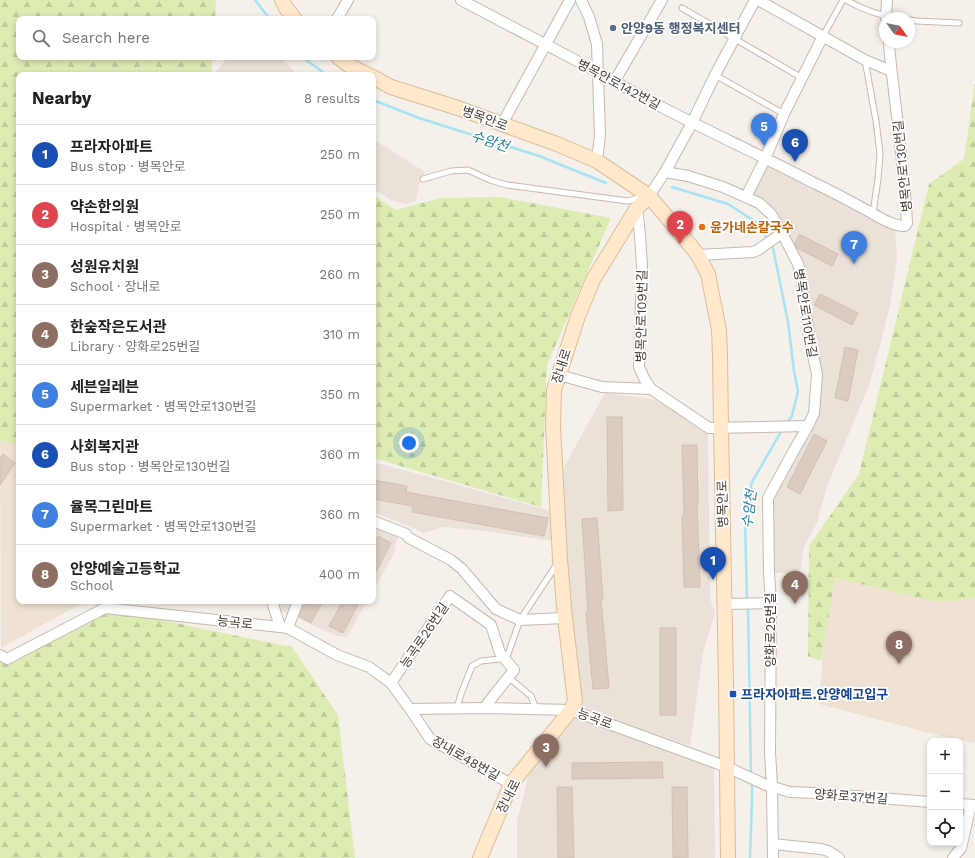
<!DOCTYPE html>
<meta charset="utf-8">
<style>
:root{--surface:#fff;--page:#f2f2f2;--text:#202124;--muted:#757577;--line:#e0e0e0;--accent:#d93025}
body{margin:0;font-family:"Work Sans","Noto Sans KR",sans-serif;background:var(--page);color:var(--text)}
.controls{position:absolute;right:12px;bottom:12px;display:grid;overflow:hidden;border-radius:8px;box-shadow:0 2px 6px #0003}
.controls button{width:36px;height:36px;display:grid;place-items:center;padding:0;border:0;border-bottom:1px solid var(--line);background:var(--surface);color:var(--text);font:20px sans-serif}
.compass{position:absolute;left:879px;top:12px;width:36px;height:36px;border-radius:50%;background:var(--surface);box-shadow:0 2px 6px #0003;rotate:123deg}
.you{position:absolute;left:409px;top:443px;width:14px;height:14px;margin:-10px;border:3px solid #fff;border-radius:50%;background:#1a73e8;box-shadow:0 0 0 6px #1a73e833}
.badge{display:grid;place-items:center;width:26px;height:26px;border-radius:50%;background:var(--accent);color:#fff;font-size:13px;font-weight:700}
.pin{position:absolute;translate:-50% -33px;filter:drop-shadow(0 1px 2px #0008)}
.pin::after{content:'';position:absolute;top:21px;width:14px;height:12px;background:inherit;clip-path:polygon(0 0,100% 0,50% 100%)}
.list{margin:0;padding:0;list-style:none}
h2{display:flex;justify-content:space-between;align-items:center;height:52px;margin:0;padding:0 16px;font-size:17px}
h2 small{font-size:13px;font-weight:400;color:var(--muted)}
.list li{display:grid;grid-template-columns:26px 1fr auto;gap:12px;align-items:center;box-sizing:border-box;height:60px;padding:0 16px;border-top:1px solid var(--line)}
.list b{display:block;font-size:15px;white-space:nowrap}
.list p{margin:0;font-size:13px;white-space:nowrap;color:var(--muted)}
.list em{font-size:13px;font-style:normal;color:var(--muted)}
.icon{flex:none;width:22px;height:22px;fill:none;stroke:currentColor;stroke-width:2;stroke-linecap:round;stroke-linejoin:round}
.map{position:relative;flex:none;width:975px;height:858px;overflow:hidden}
.search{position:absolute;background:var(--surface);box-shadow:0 2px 6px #0003;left:16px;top:16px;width:360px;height:44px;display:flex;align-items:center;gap:10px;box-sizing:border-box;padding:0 14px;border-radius:8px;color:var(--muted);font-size:15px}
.panel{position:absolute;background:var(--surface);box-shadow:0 2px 6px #0003;left:16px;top:72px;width:360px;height:532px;border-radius:8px}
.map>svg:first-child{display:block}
</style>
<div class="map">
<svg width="975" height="858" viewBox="0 0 975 858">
<defs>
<pattern id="forest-firs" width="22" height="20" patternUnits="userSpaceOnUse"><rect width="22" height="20" fill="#ddecb2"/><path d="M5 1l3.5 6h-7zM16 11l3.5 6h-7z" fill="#bfcb9a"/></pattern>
</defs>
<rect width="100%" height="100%" fill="#f6f0eb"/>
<g fill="#eae1d8">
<path d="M 228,57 L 280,57 L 298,75 L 219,75 L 215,72 Z"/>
<path d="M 373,139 L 425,172 L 419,184 L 416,201 L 407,204 L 393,201 L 373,189 Z"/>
<path d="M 765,159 L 895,226 L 897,258 L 890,306 L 870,383 L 827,486 L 817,523 L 804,546 L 800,573 L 769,573 L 768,498 L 808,426 L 817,374 L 798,264 L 759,203 L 746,197 Z"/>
<path d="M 605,393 L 652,399 L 670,408 L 696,427 L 708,433 L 710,598 L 715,613 L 703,652 L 690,746 L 578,707 L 562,516 L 564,467 Z"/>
<path d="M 373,462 L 433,478 L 551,511 L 553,541 L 484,531 L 443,527 L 423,533 L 407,525 L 373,512 Z"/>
<path d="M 373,524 L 398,533 L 394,553 L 373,591 Z"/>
<path d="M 275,601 L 367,601 L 347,637 L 337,636 L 279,610 Z"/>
<path d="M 572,717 L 685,754 L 714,765 L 715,858 L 517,858 L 517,820 L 524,795 L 529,772 Z"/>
</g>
<g fill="#efe2d4">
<path d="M 0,440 L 19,447 L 19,601 L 86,601 L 1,648 Z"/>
<path d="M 834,578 L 936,602 L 975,598 L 975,743 L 929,733 L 819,704 L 822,671 L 822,657 Z"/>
</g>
<g fill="url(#forest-firs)">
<path d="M 0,0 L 215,0 L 216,2 L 215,19 L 19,19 L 19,57 L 212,57 L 212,75 L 19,75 L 19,447 L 0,440 Z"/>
<path d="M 975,82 L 975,598 L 936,602 L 835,578 L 821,661 L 808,656 L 809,546 L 859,474 L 929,184 L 964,159 Z"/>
<path d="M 373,195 L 396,210 L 440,198 L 500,197 L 611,218 L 547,365 L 541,507 L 373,458 Z"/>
<path d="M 124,611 L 203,629 L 292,647 L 338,715 L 355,858 L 0,858 L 0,657 L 13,663 L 78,620 Z"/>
</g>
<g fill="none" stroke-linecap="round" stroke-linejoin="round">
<g stroke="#a5e4f4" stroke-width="2.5">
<path d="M 255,0 L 270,19"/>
<path d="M 302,57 L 327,75"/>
<path d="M 373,100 L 419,118 L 539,156 L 606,183"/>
<path d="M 672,187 L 728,204 L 759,224 L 768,240"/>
<path d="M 771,244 L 773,248 L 788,322 L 794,371 L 798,391 L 792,416 L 786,424"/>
<path d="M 747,602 L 745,518 L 748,499 L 752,482 L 782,430"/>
<path d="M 748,607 L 751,776"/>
<path d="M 750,858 L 752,798 L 752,781"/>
</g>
</g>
<g fill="#dbccc2" stroke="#d4c0b2">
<path d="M 799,234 L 838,254 L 832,266 L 797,248 L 795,244 Z"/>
<path d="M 820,294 L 858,313 L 852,325 L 814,305 Z"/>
<path d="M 845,347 L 858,350 L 848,401 L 835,398 Z"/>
<path d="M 607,417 L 622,417 L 623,510 L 608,511 Z"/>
<path d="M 814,434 L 827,441 L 800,494 L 787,487 Z"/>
<path d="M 682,445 L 697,445 L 698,505 L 697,505 L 700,587 L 684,587 L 682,516 L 684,516 Z"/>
<path d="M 3,454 L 15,463 L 0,485 L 0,458 Z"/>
<path d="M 373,480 L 407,486 L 406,492 L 548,518 L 544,536 L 412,512 L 413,506 L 373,499 Z"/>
<path d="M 597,518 L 603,599 L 601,599 L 609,688 L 593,689 L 586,613 L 588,613 L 582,519 Z"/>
<path d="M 378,536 L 391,543 L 373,578 L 373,545 Z"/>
<path d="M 306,601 L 323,601 L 311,623 L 299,616 Z"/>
<path d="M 343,601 L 360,601 L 343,633 L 329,626 Z"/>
<rect x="660" y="628" width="16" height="87"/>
<path d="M 662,762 L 663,778 L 572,779 L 572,763 Z"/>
<path d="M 557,787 L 572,787 L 574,858 L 558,858 Z"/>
<path d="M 672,787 L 687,787 L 688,858 L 673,858 Z"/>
</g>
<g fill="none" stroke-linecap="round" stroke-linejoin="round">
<g stroke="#c5b9af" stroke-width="7">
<g id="lane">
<path d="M 846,0 C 862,9 878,15 896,18"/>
<path d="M 682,8 L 802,78"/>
<path d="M 909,20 L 917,21 L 959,23"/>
<path d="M 823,36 L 843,0"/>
<path d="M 865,60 L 876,121 L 880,154 L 878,179 L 873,213"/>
<path d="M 715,75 L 784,114"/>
<path d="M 423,179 L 451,171 L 468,170 L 490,180 L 507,185 L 628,201 L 642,197"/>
<path d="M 508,677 L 531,696 L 536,709"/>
<path d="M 457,708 L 461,694 L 472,666 L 481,661 L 500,659 L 508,654 L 520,620 L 557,564"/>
</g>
</g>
<g stroke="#c5b9af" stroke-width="12">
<g id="street">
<path d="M 461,0 L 598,72 C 667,113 741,145 812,182 C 831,191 850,201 868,211 C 879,217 892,226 905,226 L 907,223 C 905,182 900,141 895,100 C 893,81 890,62 889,42"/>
<path d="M 581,0 L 589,17 L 597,44 L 600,135 L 597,161"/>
<path d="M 758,0 L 865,60 L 891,71"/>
<path d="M 886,18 L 887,0"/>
<path d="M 337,19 L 348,0"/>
<path d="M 614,82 L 662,0"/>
<path d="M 502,124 L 570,0"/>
<path d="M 665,172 L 688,176 L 723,187 L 759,203 L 771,214 L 782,233 L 798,264 L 802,282 L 809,337 L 817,374 L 814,413 L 808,426 L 793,452 L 768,498 L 769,573 L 771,603 L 770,752 L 772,786 L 773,858"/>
<path d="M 649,196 L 665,172 L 692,123 L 715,75 L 755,0"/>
<path d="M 746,197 L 765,159 L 784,114 L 823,36"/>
<path d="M 637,208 L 640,235 L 642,266 L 639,367 L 645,380 L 651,389 L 709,428 L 808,426"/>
<path d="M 698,255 L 753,252 L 758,250 L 782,233"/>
<path d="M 559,375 L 602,387 L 651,389"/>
<path d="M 373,521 L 406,534 L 409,538 L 451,560 L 462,569 L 496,609 L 520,620 L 565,618"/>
<path d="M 272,601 L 280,627"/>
<path d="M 724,604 L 771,603"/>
<path d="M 288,628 L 298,601"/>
<path d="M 0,655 L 7,659 L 105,608 L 280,627 L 288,628 L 337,655 L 369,667 L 391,683 L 410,709 L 484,708 L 571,710 L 727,767 L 766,785 L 790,792 L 816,793 L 930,802"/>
<path d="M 391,683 L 450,596 L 491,625 L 500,653 L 514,670 L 484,708"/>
<path d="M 410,709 L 430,739 L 511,784"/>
<path d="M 960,804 L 975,805"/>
<path d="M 773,844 L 821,849 L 828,851 L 839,858"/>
<path d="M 953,858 L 961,848 L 971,805"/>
</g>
</g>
<g stroke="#dbbd9b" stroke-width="16">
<g id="secondary">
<path d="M 282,0 L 286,8 L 295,19"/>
<path d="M 338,57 L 350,66 L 368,75"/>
<path d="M 373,77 L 391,87 L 458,108 L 557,144 L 597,161 L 649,196 L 677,229 L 698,255 L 708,274 L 719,330 L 720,355 L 721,427 L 726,682 L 728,858"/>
<path d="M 480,858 L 511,784 L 571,710 L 575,701 L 565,618 L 560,559 L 553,426 L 554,390 L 578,316 L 593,280 L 637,208 L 649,196"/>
</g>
</g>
<use href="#lane" stroke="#fff" stroke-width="5"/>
<use href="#street" stroke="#fff" stroke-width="10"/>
<use href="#secondary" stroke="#ffe8cb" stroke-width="14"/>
</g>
<circle fill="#5c6f8a" stroke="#fff" stroke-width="1.5" cx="613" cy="28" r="4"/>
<circle fill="#e8710a" stroke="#fff" stroke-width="1.5" cx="702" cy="227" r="4"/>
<rect fill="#1a4fb4" stroke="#fff" stroke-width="1.5" x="729" y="690" width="8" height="8" rx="2"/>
<g text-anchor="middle" stroke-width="3.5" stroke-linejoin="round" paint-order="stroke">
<g font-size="13" font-weight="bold" fill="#4e5e75" stroke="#fff" text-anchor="start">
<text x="621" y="33">안양9동 행정복지센터</text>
</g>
<g font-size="13" fill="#4b4038" stroke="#fff">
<text transform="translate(619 84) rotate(28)" y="5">병목안로142번길</text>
<text transform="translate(485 118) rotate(20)" y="5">병목안로</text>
<text transform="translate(902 166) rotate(-96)" y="5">병목안로130번길</text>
<text transform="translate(806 313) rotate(81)" y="5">병목안로110번길</text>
<text transform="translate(641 316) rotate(-89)" y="5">병목안로109번길</text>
<text transform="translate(561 366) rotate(-72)" y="5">장내로</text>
<text transform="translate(722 504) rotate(-91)" y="5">병목안로</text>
<text transform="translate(235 622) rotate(6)" y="5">능곡로</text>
<text transform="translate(770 630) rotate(-90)" y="5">양화로25번길</text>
<text transform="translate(424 635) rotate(-56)" y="5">능곡로26번길</text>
<text transform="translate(595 718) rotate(20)" y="5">능곡로</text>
<text transform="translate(466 758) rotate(30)" y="5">장내로48번길</text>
<text transform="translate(508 796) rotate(-63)" y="5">장내로</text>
<text transform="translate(851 796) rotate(4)" y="5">양화로37번길</text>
</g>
<g font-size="13" font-weight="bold" fill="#c56008" stroke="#fff" text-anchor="start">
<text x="710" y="232">윤가네손칼국수</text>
</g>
<g font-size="13" font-weight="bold" fill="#164399" stroke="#fff" text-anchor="start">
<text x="741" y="699">프라자아파트.안양예고입구</text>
</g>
<g font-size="14" font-style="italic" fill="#25809b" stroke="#fff">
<text transform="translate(490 141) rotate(18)" y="5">수암천</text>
<text transform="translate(749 509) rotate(-83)" y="5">수암천</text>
</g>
</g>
</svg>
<div class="controls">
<button>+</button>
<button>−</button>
<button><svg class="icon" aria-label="locate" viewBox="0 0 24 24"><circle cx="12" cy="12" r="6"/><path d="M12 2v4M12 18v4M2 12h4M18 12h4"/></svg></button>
</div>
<svg class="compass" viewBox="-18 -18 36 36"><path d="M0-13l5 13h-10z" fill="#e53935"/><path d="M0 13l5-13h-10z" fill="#757577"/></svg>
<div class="you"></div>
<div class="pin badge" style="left:713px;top:580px;background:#1a4fb4">1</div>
<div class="pin badge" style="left:680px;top:244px;background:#e0444e">2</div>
<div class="pin badge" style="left:546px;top:767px;background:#8d6e63">3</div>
<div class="pin badge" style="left:795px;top:604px;background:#8d6e63">4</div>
<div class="pin badge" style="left:764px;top:146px;background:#3f7fe0">5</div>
<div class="pin badge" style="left:795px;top:162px;background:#1a4fb4">6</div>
<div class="pin badge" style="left:854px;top:264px;background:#3f7fe0">7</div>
<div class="pin badge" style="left:899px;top:664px;background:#8d6e63">8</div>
<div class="search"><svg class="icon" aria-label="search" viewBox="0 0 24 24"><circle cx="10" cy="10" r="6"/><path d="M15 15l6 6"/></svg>Search here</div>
<section class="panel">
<h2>Nearby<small>8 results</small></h2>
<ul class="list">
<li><span class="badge" style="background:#1a4fb4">1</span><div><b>프라자아파트</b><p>Bus stop · 병목안로</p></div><em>250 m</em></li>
<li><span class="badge" style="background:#e0444e">2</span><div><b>약손한의원</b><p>Hospital · 병목안로</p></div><em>250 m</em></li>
<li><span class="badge" style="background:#8d6e63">3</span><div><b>성원유치원</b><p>School · 장내로</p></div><em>260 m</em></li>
<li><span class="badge" style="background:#8d6e63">4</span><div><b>한숲작은도서관</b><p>Library · 양화로25번길</p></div><em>310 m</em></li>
<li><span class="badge" style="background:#3f7fe0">5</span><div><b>세븐일레븐</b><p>Supermarket · 병목안로130번길</p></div><em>350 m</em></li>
<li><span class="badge" style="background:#1a4fb4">6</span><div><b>사회복지관</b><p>Bus stop · 병목안로130번길</p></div><em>360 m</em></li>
<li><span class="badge" style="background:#3f7fe0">7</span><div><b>율목그린마트</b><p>Supermarket · 병목안로130번길</p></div><em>360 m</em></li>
<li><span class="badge" style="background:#8d6e63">8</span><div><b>안양예술고등학교</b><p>School</p></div><em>400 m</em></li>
</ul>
</section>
</div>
